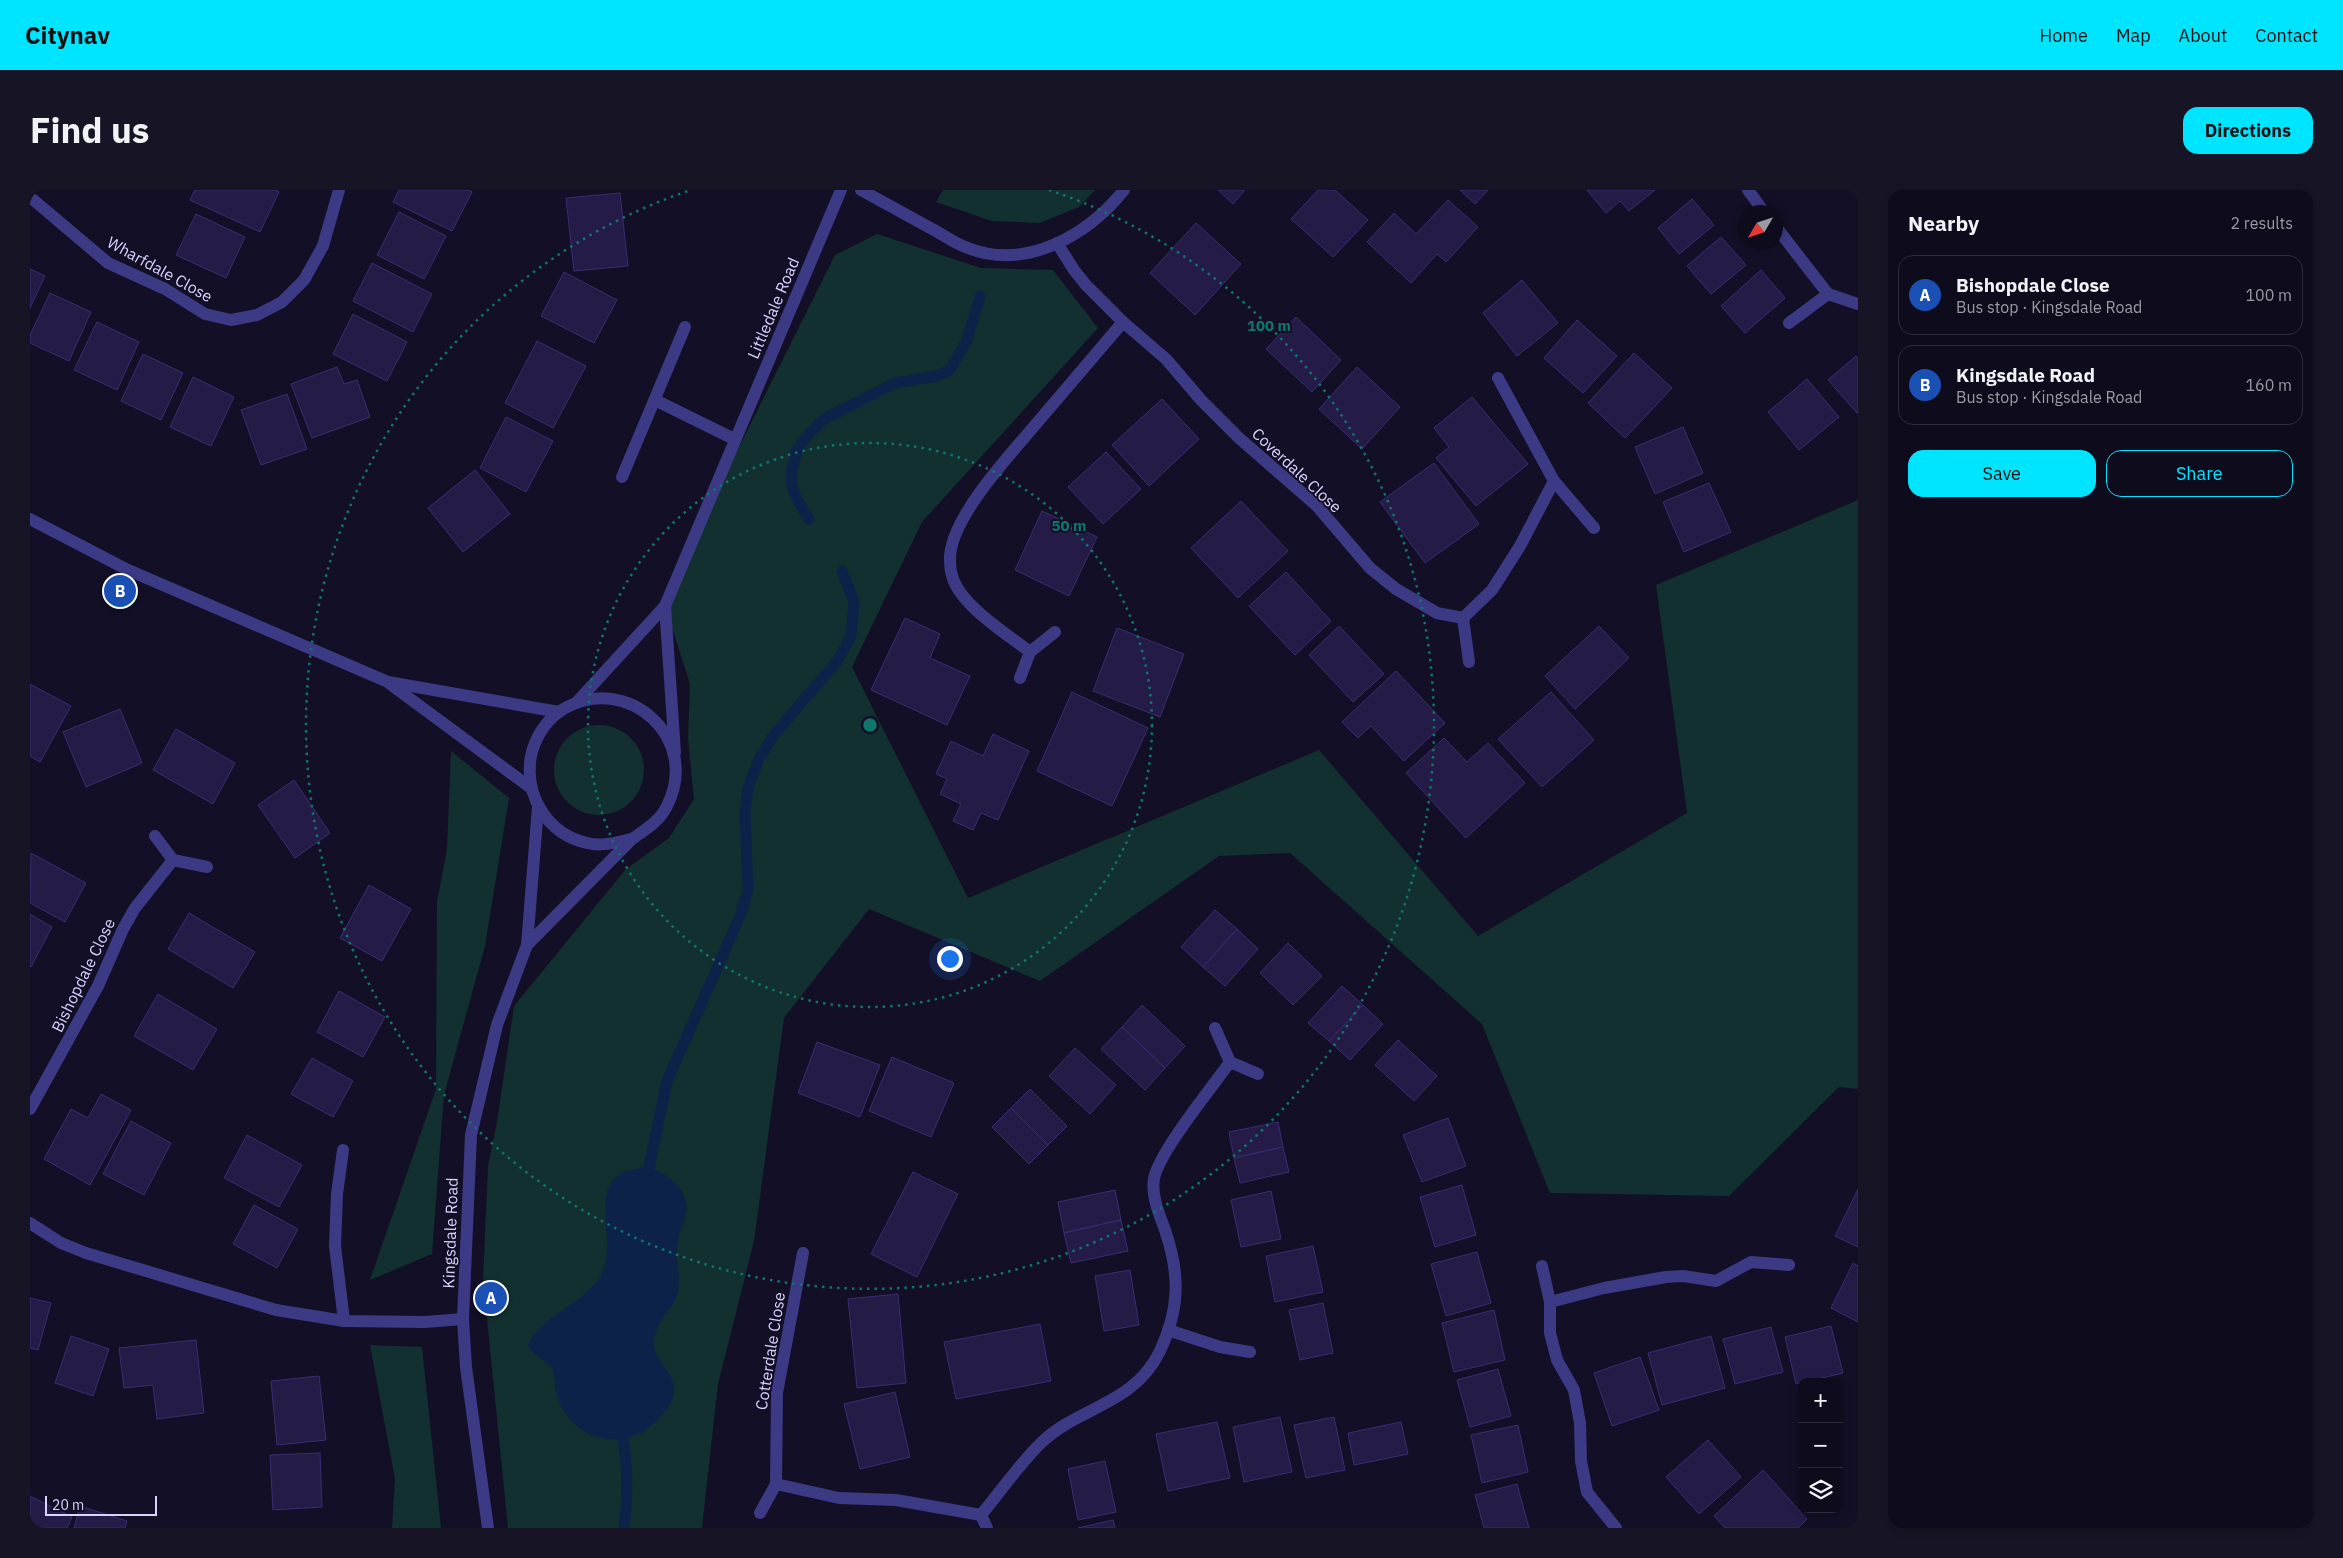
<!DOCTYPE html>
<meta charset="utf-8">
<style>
:root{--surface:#0e0b1c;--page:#171425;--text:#f1f3f6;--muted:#9b9ba3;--line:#2e2b3b;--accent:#00e5ff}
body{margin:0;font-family:"IBM Plex Sans",sans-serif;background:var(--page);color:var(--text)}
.controls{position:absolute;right:15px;bottom:15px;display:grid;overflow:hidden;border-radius:10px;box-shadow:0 2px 8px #0003}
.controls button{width:45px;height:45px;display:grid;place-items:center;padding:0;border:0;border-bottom:1px solid var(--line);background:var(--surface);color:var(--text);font:25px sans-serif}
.compass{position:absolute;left:1708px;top:15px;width:45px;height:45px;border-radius:50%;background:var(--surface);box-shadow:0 2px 8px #0003;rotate:231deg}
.scale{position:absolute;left:15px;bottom:12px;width:112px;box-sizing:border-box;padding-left:5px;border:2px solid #d9d4ff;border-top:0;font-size:14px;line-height:18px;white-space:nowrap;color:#d9d4ff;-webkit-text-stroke:4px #130f26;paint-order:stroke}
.you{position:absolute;left:919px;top:768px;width:18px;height:18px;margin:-12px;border:4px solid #fff;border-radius:50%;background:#1a73e8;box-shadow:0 0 0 8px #1a73e833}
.badge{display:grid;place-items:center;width:32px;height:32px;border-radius:50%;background:var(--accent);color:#fff;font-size:16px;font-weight:700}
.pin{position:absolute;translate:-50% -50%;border:2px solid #fff;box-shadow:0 1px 5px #0006}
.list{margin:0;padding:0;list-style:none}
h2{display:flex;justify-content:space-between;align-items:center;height:65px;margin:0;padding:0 20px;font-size:21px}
h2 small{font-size:16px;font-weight:400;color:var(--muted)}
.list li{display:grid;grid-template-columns:32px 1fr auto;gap:15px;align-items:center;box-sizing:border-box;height:80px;margin:0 10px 10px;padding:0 10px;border:1px solid var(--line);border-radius:15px}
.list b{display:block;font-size:19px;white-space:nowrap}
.list p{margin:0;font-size:16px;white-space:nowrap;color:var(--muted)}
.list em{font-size:16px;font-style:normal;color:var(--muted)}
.actions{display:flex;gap:10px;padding:15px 20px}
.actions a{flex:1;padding:11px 0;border:1px solid var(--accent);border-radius:15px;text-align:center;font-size:18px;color:var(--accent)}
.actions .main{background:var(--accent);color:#111}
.icon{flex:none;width:28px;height:28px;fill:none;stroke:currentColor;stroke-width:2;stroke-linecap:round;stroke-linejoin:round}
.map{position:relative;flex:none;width:1828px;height:1338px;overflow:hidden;border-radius:15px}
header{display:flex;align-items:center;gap:30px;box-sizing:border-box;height:70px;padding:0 25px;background:var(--accent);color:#111}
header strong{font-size:24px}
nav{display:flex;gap:28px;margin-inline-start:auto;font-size:18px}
.intro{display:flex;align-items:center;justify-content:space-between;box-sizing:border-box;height:120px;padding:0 30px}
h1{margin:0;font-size:35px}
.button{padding:12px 22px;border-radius:15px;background:var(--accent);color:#111;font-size:18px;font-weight:700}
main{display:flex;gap:30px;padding:0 30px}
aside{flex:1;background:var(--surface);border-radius:15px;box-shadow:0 2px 8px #0003}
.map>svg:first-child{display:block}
</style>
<header>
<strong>Citynav</strong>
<nav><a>Home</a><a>Map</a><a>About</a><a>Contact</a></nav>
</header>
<div class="intro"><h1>Find us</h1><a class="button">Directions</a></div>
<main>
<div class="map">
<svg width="1828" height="1338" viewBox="0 0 1828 1338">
<rect width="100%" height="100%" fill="#130f26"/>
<g fill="#12302f">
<path d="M 913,0 L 1065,0 L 1049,17 L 1010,33 L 962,31 L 906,12 Z"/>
<path d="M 847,44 L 951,78 L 1023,80 L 1068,138 L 892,332 L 822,477 L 938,708 L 1289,560 L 1448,746 L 1657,623 L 1626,395 L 1828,310 L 1828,899 L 1809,897 L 1699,1006 L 1520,1003 L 1452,834 L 1260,663 L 1189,666 L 1010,791 L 839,719 L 754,828 L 724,1051 L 688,1194 L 672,1338 L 478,1338 L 453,1089 L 458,976 L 467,932 L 484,816 L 596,679 L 639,648 L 664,609 L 658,549 L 660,494 L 635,416 L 652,371 L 805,65 Z"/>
<circle cx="569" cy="580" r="45"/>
<path d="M 421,561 L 479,608 L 455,756 L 414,905 L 402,1064 L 340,1090 L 406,899 L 407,712 L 417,659 Z"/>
<path d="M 340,1155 L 392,1157 L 411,1338 L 362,1338 L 365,1289 Z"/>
</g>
<path fill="#0c2248" d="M 619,977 C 638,985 660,999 656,1023 C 654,1034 648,1044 647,1056 C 646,1073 652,1088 647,1105 C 642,1120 627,1131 624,1148 C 620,1169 647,1182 644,1203 C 641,1218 626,1233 614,1241 C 580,1261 538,1244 527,1205 C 524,1197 526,1187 522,1179 C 517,1169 504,1167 498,1156 C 510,1123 563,1112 574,1078 C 587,1036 550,981 619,977 Z"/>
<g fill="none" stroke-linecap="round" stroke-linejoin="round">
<g stroke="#0c2248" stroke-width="11">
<path d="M 779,329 L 768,311 L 761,294 L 762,279 L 767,260 L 777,246 L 794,229 L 865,193 L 907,186 L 920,180 L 937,150 L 950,106"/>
<path d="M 619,977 L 637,891 L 710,726 L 718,699 L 715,622 L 718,597 L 729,569 L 743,546 L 808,470 L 821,446 L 824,412 L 812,381"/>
<path d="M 593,1249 C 598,1279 598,1308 594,1338"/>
</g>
</g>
<g fill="#241b47" stroke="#3b2d73">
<path d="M 165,0 L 245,0 L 249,2 L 230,42 L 160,10 Z"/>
<path d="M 369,0 L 439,0 L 442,2 L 422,41 L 363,12 Z"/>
<path d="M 1188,0 L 1215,0 L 1203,14 Z"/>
<path d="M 1288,0 L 1305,0 L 1338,30 L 1303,67 L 1261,29 Z"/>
<path d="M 1430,0 L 1458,0 L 1445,14 Z"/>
<path d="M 1557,0 L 1625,0 L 1599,21 L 1590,11 L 1576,23 Z"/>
<path d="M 590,3 L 598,76 L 544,81 L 536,8 Z"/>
<path d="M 1662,9 L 1684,35 L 1649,64 L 1628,38 Z"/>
<path d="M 1418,10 L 1448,37 L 1416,72 L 1407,64 L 1381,93 L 1337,52 L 1364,23 L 1386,44 Z"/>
<path d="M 369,22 L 416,46 L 394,89 L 347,65 Z"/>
<path d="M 166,24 L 215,47 L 196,88 L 146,65 Z"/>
<path d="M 1166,33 L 1211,74 L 1165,125 L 1120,83 Z"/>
<path d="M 1691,47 L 1716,75 L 1681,104 L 1657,76 Z"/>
<path d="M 342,73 L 402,104 L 383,142 L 323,111 Z"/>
<path d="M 0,79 L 15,86 L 0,118 Z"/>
<path d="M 1731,80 L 1755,108 L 1715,143 L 1691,116 Z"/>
<path d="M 534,82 L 587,110 L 564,153 L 511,126 Z"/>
<path d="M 1492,90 L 1528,133 L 1487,166 L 1453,123 Z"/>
<path d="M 20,103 L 61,122 L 39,171 L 0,153 L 0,145 Z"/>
<path d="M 323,124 L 377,152 L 357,191 L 303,164 Z"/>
<path d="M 1266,127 L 1311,170 L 1282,202 L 1236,159 Z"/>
<path d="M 1547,130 L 1587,166 L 1553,203 L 1514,168 Z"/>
<path d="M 67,132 L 109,152 L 87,200 L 44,180 Z"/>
<path d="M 507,151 L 556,176 L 523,238 L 475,213 Z"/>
<path d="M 1604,163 L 1642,198 L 1595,248 L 1558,213 Z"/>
<path d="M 113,164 L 153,183 L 131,230 L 91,211 Z"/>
<path d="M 1826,166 L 1828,168 L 1828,224 L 1798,190 Z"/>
<path d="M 307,177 L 314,194 L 327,190 L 340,227 L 282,248 L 261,194 Z"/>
<path d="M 1327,177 L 1370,217 L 1332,259 L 1289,219 Z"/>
<path d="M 163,187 L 204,207 L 181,256 L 140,237 Z"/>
<path d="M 1777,189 L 1809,227 L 1769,260 L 1738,222 Z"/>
<path d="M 257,204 L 277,259 L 231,275 L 211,220 Z"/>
<path d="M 1442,207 L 1498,274 L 1446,316 L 1406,268 L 1419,257 L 1404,238 Z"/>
<path d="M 1132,209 L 1169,249 L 1119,296 L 1082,255 Z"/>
<path d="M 476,227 L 523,251 L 496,302 L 450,278 Z"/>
<path d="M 1653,237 L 1673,283 L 1625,304 L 1605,257 Z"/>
<path d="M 1076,262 L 1111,299 L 1073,334 L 1038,297 Z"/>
<path d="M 1404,273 L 1449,334 L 1395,373 L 1350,312 Z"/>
<path d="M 445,280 L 480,324 L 433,362 L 398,318 Z"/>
<path d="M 1679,293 L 1701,342 L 1654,362 L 1633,312 Z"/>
<path d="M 1211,311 L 1258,361 L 1208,408 L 1161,358 Z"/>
<path d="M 1012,321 L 1067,347 L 1039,406 L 985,380 Z"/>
<path d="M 1256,382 L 1301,431 L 1265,465 L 1219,416 Z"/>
<path d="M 875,428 L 910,444 L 900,468 L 940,486 L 917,535 L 841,500 Z"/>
<path d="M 1309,436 L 1354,484 L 1323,512 L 1279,465 Z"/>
<path d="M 1569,436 L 1599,468 L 1545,519 L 1515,486 Z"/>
<path d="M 1087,438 L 1154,464 L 1130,527 L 1063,501 Z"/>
<path d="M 1366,481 L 1415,533 L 1374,571 L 1341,536 L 1328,548 L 1312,532 Z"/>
<path d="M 0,494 L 41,516 L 10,572 L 0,566 Z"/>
<path d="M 1042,502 L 1118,538 L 1082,616 L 1007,581 Z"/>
<path d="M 1521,502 L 1564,550 L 1512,597 L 1468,549 Z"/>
<path d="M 90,519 L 112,573 L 56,597 L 33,542 Z"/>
<path d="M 146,539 L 205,573 L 183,614 L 123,580 Z"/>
<path d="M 963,544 L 999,561 L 968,630 L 951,623 L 943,640 L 923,631 L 931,614 L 910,604 L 917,589 L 906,584 L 921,551 L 953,566 Z"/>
<path d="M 1414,548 L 1437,572 L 1458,553 L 1495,593 L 1436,648 L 1376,583 Z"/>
<path d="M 264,590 L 300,643 L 265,668 L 228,615 Z"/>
<path d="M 1,663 L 56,693 L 35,732 L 0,713 Z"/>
<path d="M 339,695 L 381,719 L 352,771 L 310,748 Z"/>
<path d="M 1185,720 L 1207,739 L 1173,777 L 1151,757 Z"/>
<path d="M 159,723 L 225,762 L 203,798 L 138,759 Z"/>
<path d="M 0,724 L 22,737 L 1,777 L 0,776 Z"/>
<path d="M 1207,739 L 1228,759 L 1195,796 L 1173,777 Z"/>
<path d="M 1258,753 L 1292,786 L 1263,815 L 1230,783 Z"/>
<path d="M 1312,796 L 1333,815 L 1299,851 L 1278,833 Z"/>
<path d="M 309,801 L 355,827 L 333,867 L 287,842 Z"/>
<path d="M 128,804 L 187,839 L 163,880 L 104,846 Z"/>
<path d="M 1112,815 L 1155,856 L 1135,878 L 1092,837 Z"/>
<path d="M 1333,815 L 1353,834 L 1320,870 L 1299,851 Z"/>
<path d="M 1092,837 L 1135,878 L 1115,900 L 1071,859 Z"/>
<path d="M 1368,850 L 1407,886 L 1384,911 L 1345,875 Z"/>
<path d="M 787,852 L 850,875 L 830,927 L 768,903 Z"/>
<path d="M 1045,858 L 1086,895 L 1060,924 L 1019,886 Z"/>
<path d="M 862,867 L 924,893 L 901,947 L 839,921 Z"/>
<path d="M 282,868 L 323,891 L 303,927 L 261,904 Z"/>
<path d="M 1000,899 L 1037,936 L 1018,955 L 981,918 Z"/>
<path d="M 71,904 L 101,920 L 60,995 L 14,969 L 41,919 L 58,928 Z"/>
<path d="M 981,918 L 1018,955 L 999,974 L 962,937 Z"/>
<path d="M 1418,928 L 1436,976 L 1392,992 L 1373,945 Z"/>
<path d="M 101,931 L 141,953 L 114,1005 L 73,984 Z"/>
<path d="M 1248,932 L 1253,957 L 1204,968 L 1199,942 Z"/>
<path d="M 217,945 L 272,975 L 249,1017 L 194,988 Z"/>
<path d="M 1253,957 L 1259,982 L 1210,993 L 1204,968 Z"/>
<path d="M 883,982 L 928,1004 L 887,1087 L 841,1064 Z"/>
<path d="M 1432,995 L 1446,1045 L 1405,1057 L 1390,1007 Z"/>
<path d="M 1828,999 L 1828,1057 L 1805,1046 Z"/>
<path d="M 1085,1000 L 1091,1030 L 1034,1043 L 1028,1012 Z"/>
<path d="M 1241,1001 L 1251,1049 L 1211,1057 L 1201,1010 Z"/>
<path d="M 224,1015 L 268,1039 L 247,1078 L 203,1054 Z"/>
<path d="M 1091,1030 L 1098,1061 L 1041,1073 L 1034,1043 Z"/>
<path d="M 1283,1056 L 1293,1102 L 1245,1112 L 1236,1066 Z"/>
<path d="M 1447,1062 L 1461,1113 L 1416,1126 L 1401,1074 Z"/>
<path d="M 1823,1073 L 1828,1076 L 1828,1132 L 1801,1118 Z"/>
<path d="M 1100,1080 L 1109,1135 L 1074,1141 L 1065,1086 Z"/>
<path d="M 868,1104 L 876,1193 L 827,1198 L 818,1109 Z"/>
<path d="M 0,1108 L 21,1113 L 8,1160 L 0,1158 Z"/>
<path d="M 1293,1113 L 1303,1163 L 1270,1170 L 1259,1120 Z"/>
<path d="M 1464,1120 L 1475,1170 L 1424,1182 L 1412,1133 Z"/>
<path d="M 1010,1134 L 1021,1191 L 926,1209 L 914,1152 Z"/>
<path d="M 1801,1136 L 1813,1183 L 1766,1194 L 1755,1147 Z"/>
<path d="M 1741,1137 L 1753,1182 L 1705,1194 L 1693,1149 Z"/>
<path d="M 41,1146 L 79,1159 L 63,1206 L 25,1193 Z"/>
<path d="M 1681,1146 L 1695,1198 L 1632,1215 L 1618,1163 Z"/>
<path d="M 166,1150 L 174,1223 L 127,1229 L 123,1195 L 94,1198 L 89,1158 Z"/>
<path d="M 1610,1167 L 1629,1220 L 1582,1236 L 1564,1183 Z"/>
<path d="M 1468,1179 L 1481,1226 L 1440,1237 L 1427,1190 Z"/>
<path d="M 289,1186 L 296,1250 L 247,1255 L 241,1191 Z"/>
<path d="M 865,1202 L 880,1267 L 830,1279 L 814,1214 Z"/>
<path d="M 1250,1227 L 1262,1282 L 1214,1292 L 1203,1237 Z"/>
<path d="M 1304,1227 L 1315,1280 L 1276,1288 L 1264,1235 Z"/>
<path d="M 1187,1232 L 1200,1288 L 1138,1301 L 1126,1244 Z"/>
<path d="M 1371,1232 L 1378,1264 L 1324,1275 L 1318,1243 Z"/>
<path d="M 1488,1235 L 1498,1282 L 1452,1293 L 1441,1245 Z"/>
<path d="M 1678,1250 L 1711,1287 L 1669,1324 L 1636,1287 Z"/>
<path d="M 290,1263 L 292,1317 L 243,1320 L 240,1265 Z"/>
<path d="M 1075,1271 L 1086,1322 L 1048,1330 L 1038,1279 Z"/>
<path d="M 1733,1280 L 1777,1329 L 1768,1338 L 1695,1338 L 1684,1326 Z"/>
<path d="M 1487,1294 L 1499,1338 L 1454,1338 L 1445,1305 Z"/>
<path d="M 0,1306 L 42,1327 L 37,1338 L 0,1338 Z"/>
<path d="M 50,1316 L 97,1331 L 95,1338 L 44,1338 Z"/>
<path d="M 1083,1330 L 1085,1338 L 1048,1338 Z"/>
</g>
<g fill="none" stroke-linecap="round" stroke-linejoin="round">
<g stroke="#3d3a85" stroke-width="12">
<path d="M 831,0 C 855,13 880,27 904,40 C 915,46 926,54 938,58 C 996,81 1058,45 1094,0"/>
<path d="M 1718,0 L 1734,22"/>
<path d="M 0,7 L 78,73 L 135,99 L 175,124 L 201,130 L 227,125 L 252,112 L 274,90 L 293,56 L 309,0"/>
<path d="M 1746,37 L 1798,104"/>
<path d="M 1027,53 L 1044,80 L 1056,95 L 1093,132 L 1136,169 L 1171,210 L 1208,247 L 1287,316 L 1340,378 L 1366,399 L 1407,423 L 1433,428 L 1439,472"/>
<path d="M 1759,133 L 1798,104 L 1828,114"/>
<path d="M 1468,188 L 1524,291 L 1564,338"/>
<path d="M 625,210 L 704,249"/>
<path d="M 592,287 L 655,137"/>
<path d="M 635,416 L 645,563"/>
<path d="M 1433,428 L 1462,400 L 1490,356 L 1524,291"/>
<path d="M 1000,462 C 977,444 933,417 923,389 C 920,380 919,369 921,359 C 929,319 980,265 1006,234 C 1035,200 1064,166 1093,132"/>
<path d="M 990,488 L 1000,462 L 1025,442"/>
<path d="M 546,513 L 635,416 L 811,0"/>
<path d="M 125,646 L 143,670 L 177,677"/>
<path d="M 1185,838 L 1200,872 L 1228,884"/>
<path d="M 0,919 L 68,796 L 93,739 L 105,718 L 143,670"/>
<path d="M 313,960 L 307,1004 L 305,1056 L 314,1131"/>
<path d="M 0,1033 L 31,1053 L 56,1063 L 246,1120 L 314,1131 L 395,1132 L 433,1129"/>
<path d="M 1512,1076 L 1520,1112"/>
<path d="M 1138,1140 L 1190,1157 L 1220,1162"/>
<path d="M 746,1294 L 809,1308 L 866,1310 L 951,1325"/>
<path d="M 730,1323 L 746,1294 L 747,1203 L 773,1063"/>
<path d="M 957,1338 L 951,1325 C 971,1301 990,1273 1012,1252 C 1050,1216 1104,1215 1130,1161 C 1150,1118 1150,1084 1135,1040 C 1129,1024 1121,1005 1124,989 C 1128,963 1183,896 1200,872"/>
<path d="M 1586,1338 L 1557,1302 L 1551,1271 L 1550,1233 L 1544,1200 L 1527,1170 L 1520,1143 L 1520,1112 L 1574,1098 L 1636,1087 L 1653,1086 L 1686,1091 L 1721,1072 L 1759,1075"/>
</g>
<g stroke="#3d3a85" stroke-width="12">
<path d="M 0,329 L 98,380 L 358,492 L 529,522"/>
<path d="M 360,494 L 501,598"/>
<path d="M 497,755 L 602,649 C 615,640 630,631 637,616 C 671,549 599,483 535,518 C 517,528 505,547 501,566 C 494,605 517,644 557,653 C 572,657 587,652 602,649"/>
<path d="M 458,1338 L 436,1177 L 433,1129 L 441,945 L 467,835 L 497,755 L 508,617"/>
</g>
</g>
<g fill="none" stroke="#0f766e" stroke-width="2.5" stroke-dasharray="2.5 5">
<circle cx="840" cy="535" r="282"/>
<path d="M1019 0A564 564 0 1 1 661 0"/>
</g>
<g text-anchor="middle" stroke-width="4" stroke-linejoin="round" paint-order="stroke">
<g font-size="16" fill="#d9d4ff" stroke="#130f26">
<text transform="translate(130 79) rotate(29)" y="6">Wharfdale Close</text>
<text transform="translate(743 118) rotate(-67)" y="6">Littledale Road</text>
<text transform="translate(1267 280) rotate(43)" y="6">Coverdale Close</text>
<text transform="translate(53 785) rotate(-64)" y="6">Bishopdale Close</text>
<text transform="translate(420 1043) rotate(-88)" y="6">Kingsdale Road</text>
<text transform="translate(740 1161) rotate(-81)" y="6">Cotterdale Close</text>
</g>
</g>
<circle cx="840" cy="535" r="8" fill="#0f766e" stroke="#130f26" stroke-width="2.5"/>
<g font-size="15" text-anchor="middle" font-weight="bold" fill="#0f766e" stroke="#130f26" stroke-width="4" stroke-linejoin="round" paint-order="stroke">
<text x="1239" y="141">100 m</text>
<text x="1039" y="341">50 m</text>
</g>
</svg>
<div class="controls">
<button>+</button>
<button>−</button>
<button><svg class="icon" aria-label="layers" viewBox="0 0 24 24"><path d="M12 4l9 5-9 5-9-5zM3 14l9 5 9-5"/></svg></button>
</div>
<svg class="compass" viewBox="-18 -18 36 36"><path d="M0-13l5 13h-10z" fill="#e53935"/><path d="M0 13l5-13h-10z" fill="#9b9ba3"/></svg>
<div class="scale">20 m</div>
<div class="you"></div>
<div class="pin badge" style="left:461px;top:1108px;background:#1a4fb4">A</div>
<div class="pin badge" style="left:90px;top:401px;background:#1a4fb4">B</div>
</div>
<aside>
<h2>Nearby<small>2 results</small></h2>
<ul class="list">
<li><span class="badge" style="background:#1a4fb4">A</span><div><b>Bishopdale Close</b><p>Bus stop · Kingsdale Road</p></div><em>100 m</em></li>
<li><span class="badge" style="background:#1a4fb4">B</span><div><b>Kingsdale Road</b><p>Bus stop · Kingsdale Road</p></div><em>160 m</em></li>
</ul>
<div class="actions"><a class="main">Save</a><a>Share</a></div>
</aside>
</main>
